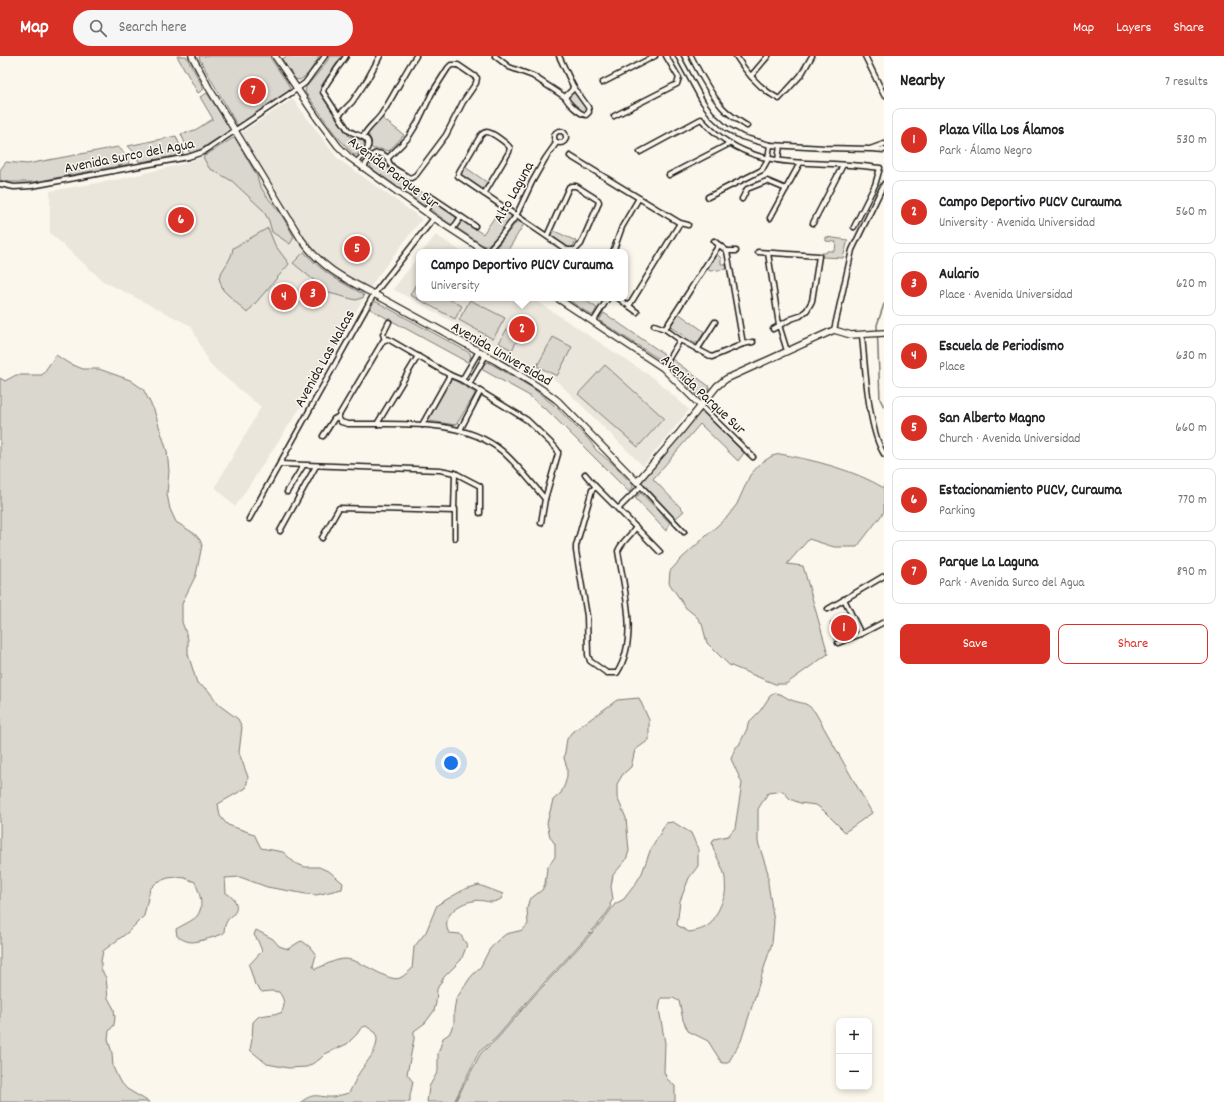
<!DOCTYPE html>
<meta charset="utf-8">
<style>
:root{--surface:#fff;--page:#f6f6f6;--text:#202124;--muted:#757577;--line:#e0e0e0;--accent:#d93025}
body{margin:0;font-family:Dekko,sans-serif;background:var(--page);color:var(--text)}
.controls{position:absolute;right:12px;bottom:12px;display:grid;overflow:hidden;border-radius:8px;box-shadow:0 2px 6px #0003}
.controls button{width:36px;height:36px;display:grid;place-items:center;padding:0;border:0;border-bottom:1px solid var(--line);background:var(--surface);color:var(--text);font:20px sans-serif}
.you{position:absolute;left:451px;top:707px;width:14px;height:14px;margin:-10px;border:3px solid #fff;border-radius:50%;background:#1a73e8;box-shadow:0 0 0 6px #1a73e833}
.badge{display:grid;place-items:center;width:26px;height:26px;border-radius:50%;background:var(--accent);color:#fff;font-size:13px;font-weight:700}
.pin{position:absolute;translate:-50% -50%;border:2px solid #fff;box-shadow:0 1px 4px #0006}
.popup{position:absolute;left:416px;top:193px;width:212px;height:52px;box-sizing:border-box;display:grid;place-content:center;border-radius:8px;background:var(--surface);filter:drop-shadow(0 1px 3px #0005);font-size:13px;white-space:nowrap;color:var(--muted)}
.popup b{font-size:15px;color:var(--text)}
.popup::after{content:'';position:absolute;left:50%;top:100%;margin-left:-8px;border:8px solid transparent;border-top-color:var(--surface)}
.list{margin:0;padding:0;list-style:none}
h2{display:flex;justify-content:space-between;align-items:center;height:52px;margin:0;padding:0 16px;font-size:17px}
h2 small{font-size:13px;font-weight:400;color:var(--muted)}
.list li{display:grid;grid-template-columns:26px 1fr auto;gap:12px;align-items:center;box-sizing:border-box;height:64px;margin:0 8px 8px;padding:0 8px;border:1px solid var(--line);border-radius:8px}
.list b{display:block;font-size:15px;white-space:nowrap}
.list p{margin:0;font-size:13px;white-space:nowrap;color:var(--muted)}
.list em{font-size:13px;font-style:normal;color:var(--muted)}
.actions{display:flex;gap:8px;padding:12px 16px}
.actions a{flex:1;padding:9px 0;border:1px solid var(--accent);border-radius:8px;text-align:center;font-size:14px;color:var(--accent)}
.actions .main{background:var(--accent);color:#fff}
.icon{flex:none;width:22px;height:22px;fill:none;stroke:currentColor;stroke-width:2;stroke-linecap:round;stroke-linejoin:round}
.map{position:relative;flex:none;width:884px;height:1046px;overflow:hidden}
header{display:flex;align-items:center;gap:24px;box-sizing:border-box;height:56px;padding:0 20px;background:var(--accent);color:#fff}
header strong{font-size:19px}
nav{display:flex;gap:22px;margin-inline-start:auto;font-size:14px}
.search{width:280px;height:36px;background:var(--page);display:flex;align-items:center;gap:10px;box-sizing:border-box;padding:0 14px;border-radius:22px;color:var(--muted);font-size:15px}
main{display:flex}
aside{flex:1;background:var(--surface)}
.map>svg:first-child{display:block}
</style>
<header>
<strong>Map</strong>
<div class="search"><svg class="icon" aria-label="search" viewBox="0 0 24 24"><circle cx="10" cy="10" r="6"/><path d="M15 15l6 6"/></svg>Search here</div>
<nav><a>Map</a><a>Layers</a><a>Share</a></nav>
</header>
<main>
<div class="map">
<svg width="884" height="1046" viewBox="0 0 884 1046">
<rect width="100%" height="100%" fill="#fbf7ec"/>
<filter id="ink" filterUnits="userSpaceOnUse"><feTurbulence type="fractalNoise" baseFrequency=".025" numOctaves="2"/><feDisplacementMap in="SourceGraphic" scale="8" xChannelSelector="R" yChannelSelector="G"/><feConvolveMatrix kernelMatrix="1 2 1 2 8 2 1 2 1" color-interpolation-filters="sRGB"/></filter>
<g filter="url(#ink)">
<g fill="#eae6dc">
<path d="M 293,43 L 337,102 L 422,163 L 377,221 L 359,250 L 308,340 L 235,451 L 215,431 L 261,351 L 210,309 L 191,270 L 103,225 L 50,177 L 50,135 L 120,123 L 179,109 L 203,101 Z"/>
<path d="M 436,179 L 462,196 L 422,196 Z"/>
<path d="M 419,200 L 419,242 L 532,242 L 655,323 L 689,354 L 643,410 L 560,328 L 547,318 L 393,233 Z"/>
</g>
<g fill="#dad7ce" stroke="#7b7a75">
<path d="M 177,0 L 186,0 L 204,33 L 198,37 Z"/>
<path d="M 199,0 L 269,0 L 288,28 L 290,32 L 287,37 L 239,69 L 237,69 L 200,4 Z"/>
<path d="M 287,0 L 320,0 L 308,18 L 300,24 L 295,23 L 282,3 Z"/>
<path d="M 331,0 L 342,0 L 321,30 L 320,35 L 348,79 C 353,84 360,81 364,86 L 364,90 L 357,99 L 354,99 L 335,78 L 305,36 L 306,31 L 318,17 Z"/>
<path d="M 575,35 L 588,52 L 588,56 L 584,58 L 567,44 L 567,42 Z"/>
<path d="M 207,37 L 231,74 L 201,93 L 191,97 L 189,96 L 181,78 L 195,74 L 213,63 L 200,41 Z"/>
<path d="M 382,62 L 404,79 L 389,95 L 380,93 L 373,93 L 371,91 L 371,85 L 368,77 Z"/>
<path d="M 176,80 L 183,97 L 183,99 L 139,106 L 135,97 L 128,90 Z"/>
<path d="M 233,82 L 236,83 L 257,120 C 259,133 270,144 278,154 C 284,162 289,172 294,181 L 290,188 L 272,176 L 269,165 L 263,154 L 232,125 L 209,112 L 203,101 Z"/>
<path d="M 118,91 L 128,100 L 129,108 L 34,126 L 10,126 L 0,124 L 0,114 L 6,106 L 27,108 Z"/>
<path d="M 374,100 L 380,100 L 383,108 L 430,143 L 425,149 L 423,149 L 371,112 L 370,106 Z"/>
<path d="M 465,111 L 488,127 L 484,133 L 481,133 L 461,119 L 461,116 Z"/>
<path d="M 434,146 L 456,161 L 456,164 L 453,168 L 450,168 L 430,153 Z"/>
<path d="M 501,152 L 511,159 L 511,161 C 506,169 493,189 484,190 L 457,172 L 462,165 L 483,178 Z"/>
<path d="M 517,165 L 524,168 L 508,194 L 510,196 L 495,196 L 496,192 Z"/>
<path d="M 268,172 L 275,189 L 289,208 L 247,257 L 223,234 L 219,222 C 223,211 232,204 233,192 Z"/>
<path d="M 552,174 L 576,185 L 571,193 L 568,192 L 550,179 Z"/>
<path d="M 826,181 L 848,184 L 843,202 L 822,201 L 822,197 L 826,197 L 827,195 L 835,195 L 836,186 L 826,185 Z"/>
<path d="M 304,196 C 322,216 340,226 363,238 L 364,241 L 356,244 L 329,237 L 293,207 Z"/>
<path d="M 717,198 L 721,202 L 721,208 L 726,208 L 727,213 L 710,215 L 707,213 Z"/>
<path d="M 417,226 L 419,227 L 419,242 L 447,242 L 462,250 L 455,263 L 410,239 Z"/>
<path d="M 566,242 L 582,242 L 597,252 L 593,259 L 591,259 Z"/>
<path d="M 470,244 L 505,262 L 493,283 L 459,264 Z"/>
<path d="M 374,246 L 377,246 L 470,297 L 471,301 L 467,306 L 370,253 Z"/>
<path d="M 604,257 L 664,298 L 661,303 L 659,303 L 600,265 L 600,263 Z"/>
<path d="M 678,257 L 705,276 L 697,287 L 694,287 L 672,272 L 671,269 Z"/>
<path d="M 512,264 L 524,271 L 512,294 L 499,287 Z"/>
<path d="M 553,281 L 572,291 L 557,320 L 537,310 Z"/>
<path d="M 56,299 L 68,307 L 83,313 L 99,313 L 130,324 L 143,333 L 154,354 L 167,395 L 169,415 L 167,438 L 170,453 L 176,466 L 195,478 L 200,484 L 202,489 L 196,519 L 185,541 L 182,548 L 182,566 L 188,583 L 188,598 L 197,627 L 208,634 L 219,649 L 238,663 L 242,671 L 239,697 L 248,721 L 246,732 L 218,748 L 220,760 L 224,765 L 228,769 L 254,778 L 261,792 L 283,796 L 295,807 L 305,811 L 319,811 L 330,816 L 343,827 L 342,833 L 316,839 L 306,838 L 267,831 L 240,821 L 225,822 L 226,837 C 235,842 241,851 232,860 C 230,863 229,861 227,865 C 225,868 224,873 224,877 C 220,880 197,886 192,886 C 187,886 181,883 177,880 L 176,873 C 181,870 194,864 197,860 C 205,850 199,836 195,826 L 185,822 L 177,821 L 168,822 L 157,826 L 150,833 L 144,860 L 127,877 L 103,895 L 101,905 L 101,913 L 106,922 L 108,942 L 114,953 L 115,961 L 114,969 L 109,975 L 108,983 L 112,997 L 113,1011 L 119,1024 L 127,1033 L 149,1046 L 0,1046 L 0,322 L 5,325 L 16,319 L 42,319 Z"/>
<path d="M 672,303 L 710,331 L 703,342 L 700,342 L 669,311 Z"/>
<path d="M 488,306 L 531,331 L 554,349 L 590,385 L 596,394 L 613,408 L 633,429 L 633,431 L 629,436 L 549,356 L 528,339 L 481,313 L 485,307 Z"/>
<path d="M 605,309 L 664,362 L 638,391 L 578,338 Z"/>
<path d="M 450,324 L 454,324 L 474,336 L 475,338 L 456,369 L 429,365 L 428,362 Z"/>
<path d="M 702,356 L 704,357 L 744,397 L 738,405 L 700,368 L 653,423 L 684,455 L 675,463 L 643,429 L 642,426 L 699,357 Z"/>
<path d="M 780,398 C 814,404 854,414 884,432 L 884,456 L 857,491 L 834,491 L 809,483 L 787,508 L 803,510 L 828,598 L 786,628 L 775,628 L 729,609 L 707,587 L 702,568 L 696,560 L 686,552 L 669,527 L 670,515 L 681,503 L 728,460 L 737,448 L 750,419 L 761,407 L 772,400 Z"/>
<path d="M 641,437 L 670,467 L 666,475 L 635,442 Z"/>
<path d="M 848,555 L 859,578 L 836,587 L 830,567 Z"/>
<path d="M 775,637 C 781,638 784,640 789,643 C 802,649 805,644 815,656 L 872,757 L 845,776 L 823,754 L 816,749 L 800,747 L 790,743 L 783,735 L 768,737 L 758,753 L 758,786 L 768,817 L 768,827 L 774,866 L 772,887 L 741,985 L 728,1007 L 722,1007 L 708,985 L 688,975 L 683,964 L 679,945 L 673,942 L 661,942 L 659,953 L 665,987 L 664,1016 L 667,1023 L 675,1030 L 675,1046 L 455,1046 L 481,997 L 497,983 L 533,941 L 602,866 L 615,848 L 624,843 L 636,827 L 642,817 L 650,795 L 666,767 L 673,766 L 691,777 L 698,793 L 698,810 L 689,822 L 680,845 L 677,869 L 689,876 C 697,875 704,873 710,868 C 714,865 724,843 725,838 C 726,833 725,826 725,822 C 723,809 714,799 712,787 L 714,783 L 728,780 L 735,772 L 742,727 L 731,703 L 735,692 L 739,689 L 747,673 L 748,667 L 760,655 L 770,640 Z"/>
<path d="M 639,642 L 649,664 L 649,684 L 635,694 L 631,711 L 623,718 L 617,728 L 617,741 L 626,762 L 629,795 L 626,804 L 613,819 L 611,831 L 613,843 L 610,848 L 611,851 L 601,865 L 532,940 L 496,982 L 479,996 L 454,1046 L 427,1046 L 429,1031 L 438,1015 L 438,998 L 443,982 L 449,978 L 454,968 L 454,955 L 456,943 L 470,922 L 481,910 L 489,894 L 497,885 L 506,878 L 523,874 L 528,868 L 527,853 L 529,844 L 542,834 L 545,828 L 547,812 L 555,801 L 555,788 L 550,781 L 547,767 L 553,744 L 561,737 L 565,728 L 567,720 L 567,712 L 564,702 L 567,683 L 571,677 L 617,644 Z"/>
<path d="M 479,829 L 503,838 L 501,843 C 499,844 495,846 492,846 C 486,846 480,843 473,845 C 458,847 440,861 449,877 L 460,878 L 467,889 L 461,904 L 444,921 L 437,933 L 436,947 L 434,955 L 425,967 L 414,975 L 414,983 L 407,1018 L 413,1026 L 410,1040 L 410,1046 L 301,1046 C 316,1035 318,1042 333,1041 C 338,1040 344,1038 349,1037 C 352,1031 355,1025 358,1019 C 365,1006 381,994 376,977 L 366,970 L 361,972 L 357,978 L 347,988 L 325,998 L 320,1003 L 307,1011 L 288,1012 L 267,1008 L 250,994 L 252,983 L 253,966 L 259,960 L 281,957 C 286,949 284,943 279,936 L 271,935 L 262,936 L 255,929 L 249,909 L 262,895 L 258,885 L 254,879 L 256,874 L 273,883 L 279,890 L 288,893 L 299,886 L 302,885 L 310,891 L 316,899 L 313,910 L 315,913 C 324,910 335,903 345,903 C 361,903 388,927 400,922 C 404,920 408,916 412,913 L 414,891 L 426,876 L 437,849 L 465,833 Z"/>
</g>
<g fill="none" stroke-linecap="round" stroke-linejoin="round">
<path stroke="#74726e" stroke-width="1.5" d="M 884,248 L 877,269 L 880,343 L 884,351"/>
<g stroke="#1c1c1c" stroke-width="7">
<g id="minor">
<path d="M 346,0 C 342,7 323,30 323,36 L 348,74 C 353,78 357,78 363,81 C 376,87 362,100 356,107"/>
<path d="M 495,0 L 509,11 L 533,20 L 565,41 L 572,34 L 573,30 L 559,0"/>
<path d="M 678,0 L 703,46 L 713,60 L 726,72 L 742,81 L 770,89 L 825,92 L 870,93 L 884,88"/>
<path d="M 691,0 C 699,16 711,38 722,51 C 729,59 739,65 747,70"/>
<path d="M 736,0 C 747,18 760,33 779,43 L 801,19 L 812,0"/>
<path d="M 865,0 L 884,39"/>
<path d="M 751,20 L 768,0"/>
<path d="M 602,27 L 655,0"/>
<path d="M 565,41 C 568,47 579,58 586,59 L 589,56 L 588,51 L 573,30"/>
<path d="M 339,59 L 352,46 L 367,24 L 380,0"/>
<path d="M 614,60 L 677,28 L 679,22 L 666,0"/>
<circle cx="560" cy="81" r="6"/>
<path d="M 363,81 C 367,72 375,67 381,59 C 394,40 403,19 416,0"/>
<path d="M 872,93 L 884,94"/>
<path d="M 640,96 L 701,63 C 753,121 812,101 880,112 L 875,129 L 854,171"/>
<path d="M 570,100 L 680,167 L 688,169"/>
<path d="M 778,104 L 780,90"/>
<path d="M 363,112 C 371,101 374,91 388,102 C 388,112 401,116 408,121 L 411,122 L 416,119 L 446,79 L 463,46 L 476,27 L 477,22 L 458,9 L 451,9 L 448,12 L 432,37 L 418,66 L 408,82 L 388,102"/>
<path d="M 669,119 L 729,88"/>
<path d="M 0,128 L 14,131 L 32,130 L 188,101 L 203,96 L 291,37 L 305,27 L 325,0"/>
<path d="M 484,138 L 509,96 L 510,92 C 508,88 492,76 487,76 C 484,76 483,77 481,79 L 459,116 L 458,120 L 567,194 L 575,194 L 581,188 L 598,149 L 599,146 L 598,144 L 576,130 L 571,130 L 569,131 L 547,180"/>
<path d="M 430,140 L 475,170"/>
<path d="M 708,141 L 762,114 L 768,103 L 770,89"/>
<path d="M 742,143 L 747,133 L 767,125 L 786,133"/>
<path d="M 425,155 L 434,143"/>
<path d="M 770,162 L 800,107"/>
<path d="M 813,167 L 843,109"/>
<path d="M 452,174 L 461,161"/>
<path d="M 714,185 L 727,195 L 743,288"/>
<path d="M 727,195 L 736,195"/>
<path d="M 487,196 L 500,181 L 516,160 L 532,126 L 545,103 L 557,86"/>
<path d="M 613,196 L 622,171 L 639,142"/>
<path d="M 758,196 L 819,200 L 812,245 L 807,254 L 800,260 L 791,263 L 773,273"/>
<path d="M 768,197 L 779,269 L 787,295"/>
<path d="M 618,242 L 637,256"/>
<path d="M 629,250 L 680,167"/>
<path d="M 593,266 L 608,242"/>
<path d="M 654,269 L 665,273 L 680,284 L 712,301 L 743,288 L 753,286"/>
<path d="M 665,273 L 719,189"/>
<path d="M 834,274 L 852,194 L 884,128"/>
<path d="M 862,279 C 865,310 868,373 884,398"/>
<path d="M 385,284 L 383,278 L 389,266"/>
<path d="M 697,294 L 715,266"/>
<path d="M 663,312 L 680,284"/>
<path d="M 462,324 L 479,295"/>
<path d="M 469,328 L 486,299"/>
<path d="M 701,350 L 753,401"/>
<path d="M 338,361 L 341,366 L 348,368 C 397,369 461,361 502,395 C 517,408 532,427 545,443"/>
<path d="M 377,368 L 418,300"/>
<path d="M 422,369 L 450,319"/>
<path d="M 460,374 L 480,336"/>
<path d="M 323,380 L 334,363 L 338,361 L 383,285 L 388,283 L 450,319 L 462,324 L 527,364 L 555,391 L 558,395 L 558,398 L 545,443 L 541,467"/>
<path d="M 280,408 L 440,414 L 455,417 L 454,455 L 339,452 L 322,482"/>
<path d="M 455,417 L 480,430 L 480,457"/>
<path d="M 585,418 L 596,431 L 618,453 L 660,496"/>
<path d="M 637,426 L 684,476"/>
<path d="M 596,431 L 592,434 L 576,490 L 576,495 L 587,560 L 588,599 L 590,605 L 607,617 L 617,617 C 639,582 624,533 618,495 C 623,484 630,481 636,471"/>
<path d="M 287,436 L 303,410"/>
<path d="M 618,453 L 641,430"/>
<path d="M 249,463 L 374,238 L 434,162"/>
<path d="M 280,475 L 316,410"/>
<path d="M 455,482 L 455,453"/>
<path d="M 844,543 L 861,578"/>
<path d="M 828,553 L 884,520"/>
<path d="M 838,587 L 861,578 L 884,566"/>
</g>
</g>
<g stroke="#1c1c1c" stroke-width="8">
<g id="tertiary">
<path d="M 192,0 L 209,32 L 301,183 C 326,218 353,226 389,246 C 425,266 461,285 496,305 C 517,318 538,329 558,345 L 637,426 L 680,376 L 717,330 L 726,323 L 834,274 L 851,279 L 884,277"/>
<path d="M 275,0 L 317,62 L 338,90 L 349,101 L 434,162 L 486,196"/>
<path d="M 557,242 L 663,312 L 701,350"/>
</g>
</g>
<use href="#minor" stroke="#fbf7ec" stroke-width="4"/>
<use href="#tertiary" stroke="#fbf7ec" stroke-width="5.5"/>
</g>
</g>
<g text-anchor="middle" stroke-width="3" stroke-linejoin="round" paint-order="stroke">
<g font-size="15" fill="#1c1c1c" stroke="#fbf7ec">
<text transform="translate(129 99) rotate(-11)" y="5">Avenida Surco del Agua</text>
<text transform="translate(394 116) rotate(37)" y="5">Avenida Parque Sur</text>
<text transform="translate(513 136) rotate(-61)" y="5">Alto Laguna</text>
<text transform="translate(502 297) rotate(30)" y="5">Avenida Universidad</text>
<text transform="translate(324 302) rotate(-61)" y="5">Avenida Las Nalcas</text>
<text transform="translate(704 338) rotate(43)" y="5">Avenida Parque Sur</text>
</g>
</g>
</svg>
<div class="controls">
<button>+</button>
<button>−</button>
</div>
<div class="you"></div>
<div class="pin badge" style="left:844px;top:572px">1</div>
<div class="pin badge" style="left:522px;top:273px">2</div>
<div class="popup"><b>Campo Deportivo PUCV Curauma</b>University</div>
<div class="pin badge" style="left:313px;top:238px">3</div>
<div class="pin badge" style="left:284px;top:241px">4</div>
<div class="pin badge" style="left:357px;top:193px">5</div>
<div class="pin badge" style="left:181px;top:164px">6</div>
<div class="pin badge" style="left:253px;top:35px">7</div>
</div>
<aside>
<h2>Nearby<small>7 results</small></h2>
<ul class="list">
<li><span class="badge">1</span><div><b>Plaza Villa Los Álamos</b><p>Park · Álamo Negro</p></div><em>530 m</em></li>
<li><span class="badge">2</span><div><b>Campo Deportivo PUCV Curauma</b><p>University · Avenida Universidad</p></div><em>560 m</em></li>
<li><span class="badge">3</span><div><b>Aulario</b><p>Place · Avenida Universidad</p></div><em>620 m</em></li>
<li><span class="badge">4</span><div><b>Escuela de Periodismo</b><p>Place</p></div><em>630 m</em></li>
<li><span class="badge">5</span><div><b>San Alberto Magno</b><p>Church · Avenida Universidad</p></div><em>660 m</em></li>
<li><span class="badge">6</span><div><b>Estacionamiento PUCV, Curauma</b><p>Parking</p></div><em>770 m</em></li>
<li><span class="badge">7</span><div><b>Parque La Laguna</b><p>Park · Avenida Surco del Agua</p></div><em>890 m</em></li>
</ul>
<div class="actions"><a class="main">Save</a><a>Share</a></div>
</aside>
</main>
